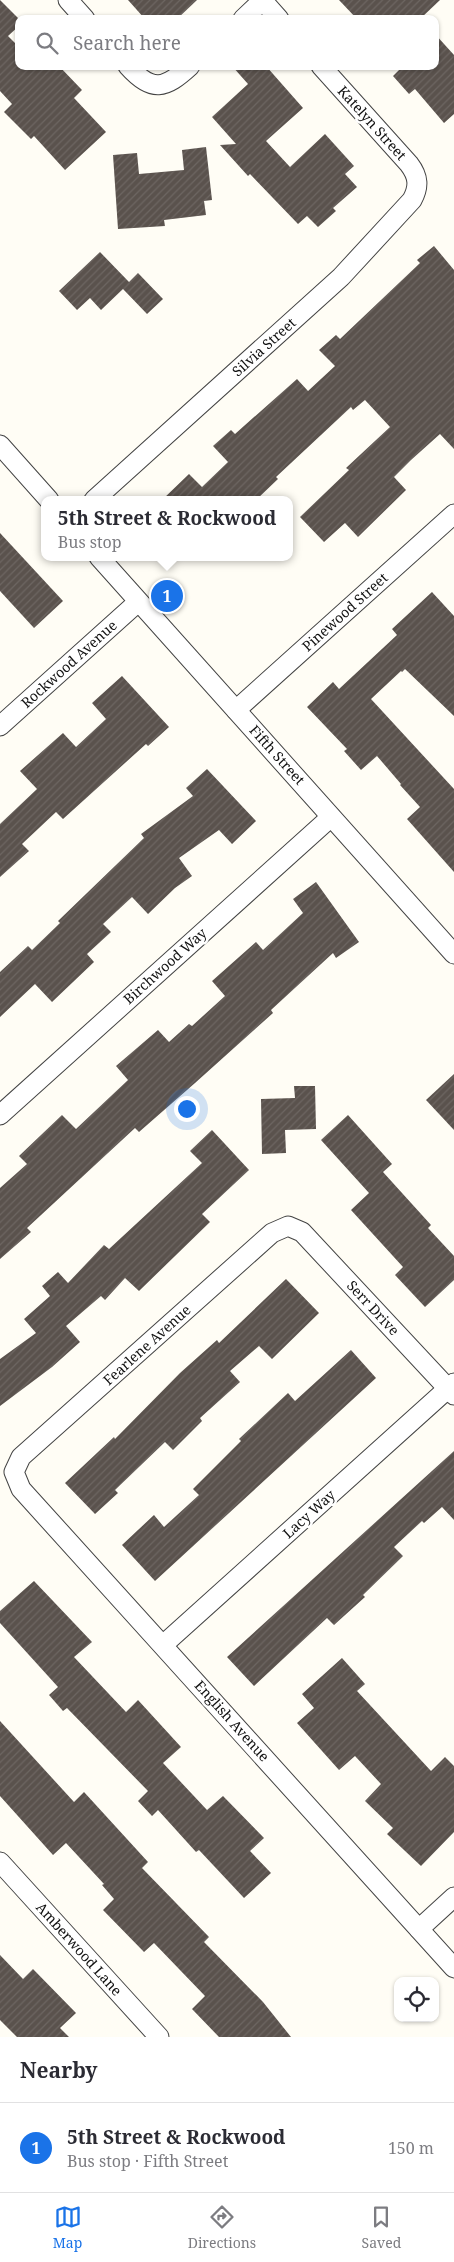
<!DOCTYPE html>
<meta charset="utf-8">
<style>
:root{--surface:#fff;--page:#f2f2f3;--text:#2b2b33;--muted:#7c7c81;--line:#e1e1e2;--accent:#1a73e8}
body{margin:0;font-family:"Noto Serif",serif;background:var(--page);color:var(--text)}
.controls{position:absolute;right:15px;bottom:15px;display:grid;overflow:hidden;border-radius:10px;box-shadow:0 1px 4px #0004}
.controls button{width:45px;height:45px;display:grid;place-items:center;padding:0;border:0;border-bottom:1px solid var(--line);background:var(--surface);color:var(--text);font:25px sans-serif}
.you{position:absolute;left:186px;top:1108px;width:18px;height:18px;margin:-12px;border:4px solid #fff;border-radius:50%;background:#1a73e8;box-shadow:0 0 0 8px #1a73e833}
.badge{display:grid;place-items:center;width:32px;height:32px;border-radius:50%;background:var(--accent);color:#fff;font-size:16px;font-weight:700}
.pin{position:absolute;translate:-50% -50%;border:2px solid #fff;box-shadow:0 1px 5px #0006}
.popup{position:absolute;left:41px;top:496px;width:252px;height:65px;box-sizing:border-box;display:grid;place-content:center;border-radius:10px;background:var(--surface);filter:drop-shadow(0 1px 4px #0005);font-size:16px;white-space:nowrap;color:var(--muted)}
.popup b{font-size:19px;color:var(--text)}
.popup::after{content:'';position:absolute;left:50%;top:100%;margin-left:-10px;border:10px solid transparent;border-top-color:var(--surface)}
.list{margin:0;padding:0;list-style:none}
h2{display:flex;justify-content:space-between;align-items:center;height:65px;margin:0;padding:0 20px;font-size:21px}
h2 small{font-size:16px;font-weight:400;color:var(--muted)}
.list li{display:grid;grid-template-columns:32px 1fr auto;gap:15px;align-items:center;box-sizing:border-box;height:90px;padding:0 20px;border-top:1px solid var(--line)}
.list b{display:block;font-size:19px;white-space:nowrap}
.list p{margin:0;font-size:16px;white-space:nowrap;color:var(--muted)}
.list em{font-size:16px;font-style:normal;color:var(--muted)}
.icon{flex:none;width:28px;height:28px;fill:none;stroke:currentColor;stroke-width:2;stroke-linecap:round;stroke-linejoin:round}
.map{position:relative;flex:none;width:454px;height:2037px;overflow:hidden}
.search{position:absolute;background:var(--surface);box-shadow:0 1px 4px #0004;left:15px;right:15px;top:15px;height:55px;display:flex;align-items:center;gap:12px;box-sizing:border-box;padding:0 18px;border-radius:10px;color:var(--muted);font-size:19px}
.sheet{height:155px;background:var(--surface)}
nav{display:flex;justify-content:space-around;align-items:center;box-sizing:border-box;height:70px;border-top:1px solid var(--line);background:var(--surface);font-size:14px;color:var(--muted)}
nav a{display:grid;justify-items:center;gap:2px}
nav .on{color:var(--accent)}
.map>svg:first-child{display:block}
</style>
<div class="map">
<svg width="454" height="2037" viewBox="0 0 454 2037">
<defs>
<pattern id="building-hatch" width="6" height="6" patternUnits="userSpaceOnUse" patternTransform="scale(1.25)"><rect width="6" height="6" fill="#5a524d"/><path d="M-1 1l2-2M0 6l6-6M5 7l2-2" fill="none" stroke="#6d6662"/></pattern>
</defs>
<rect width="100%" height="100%" fill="#fffdf5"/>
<g fill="url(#building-hatch)">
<path d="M 0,0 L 19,19 L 19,26 L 8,36 L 19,47 L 19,66 L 59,66 L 82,90 L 74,98 L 106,132 L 65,170 L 34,136 L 31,139 L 4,112 L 12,104 L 0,91 Z"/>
<path d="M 128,0 L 197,0 L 177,19 L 145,19 Z"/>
<path d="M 339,0 L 440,0 L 420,19 L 357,19 Z"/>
<path d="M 435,34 L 454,55 L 454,114 L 444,123 L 415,89 L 409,94 L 393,76 L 403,66 L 435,66 Z"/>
<path d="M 232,66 L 266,66 L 303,108 L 266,141 L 290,167 L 325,134 L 354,166 L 345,174 L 357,187 L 333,208 L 336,211 L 318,227 L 307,216 L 298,224 L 250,174 L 248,176 L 220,145 L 236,144 L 212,117 L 248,84 Z"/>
<path d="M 206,147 L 212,200 L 204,201 L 206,215 L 164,220 L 165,226 L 118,229 L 113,155 L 137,153 L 139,174 L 184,170 L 182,150 Z"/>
<path d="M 434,246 L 454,270 L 454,449 L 440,434 L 411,460 L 394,477 L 406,490 L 358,537 L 345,523 L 324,542 L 300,517 L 349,470 L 346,468 L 390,427 L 365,400 L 353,410 L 351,407 L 276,477 L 278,479 L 256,500 L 162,500 L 189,474 L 202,487 L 228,462 L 213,446 L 231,430 L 235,434 L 297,379 L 308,391 L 335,366 L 319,350 L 336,335 L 340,339 L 420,263 L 417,260 Z"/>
<path d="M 100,252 L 129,282 L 138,273 L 163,299 L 147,314 L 123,289 L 101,310 L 90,298 L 77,310 L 59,291 Z"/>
<path d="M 0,533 L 63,601 L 34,628 L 0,591 Z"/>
<path d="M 432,592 L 454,616 L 454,716 L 405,669 L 402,672 L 401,671 L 371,699 L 454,789 L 454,872 L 407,819 L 420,807 L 400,785 L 401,784 L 377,756 L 361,770 L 344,751 L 347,749 L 307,707 L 333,682 L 339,689 L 397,635 L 392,629 Z"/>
<path d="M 122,676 L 169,727 L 148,746 L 146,744 L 63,819 L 56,812 L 22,844 L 29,851 L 0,877 L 0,824 L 37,789 L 20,771 L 63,733 L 76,747 L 106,719 L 92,703 Z"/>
<path d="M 207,769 L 256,821 L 232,844 L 219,830 L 179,858 L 192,876 L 175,888 L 148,914 L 132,897 L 103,924 L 111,932 L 87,954 L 94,962 L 52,1002 L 35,984 L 0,1017 L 0,972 L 28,946 L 32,950 L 60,923 L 58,921 L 144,838 L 141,834 L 193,796 L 186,788 Z"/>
<path d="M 316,882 L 359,942 L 336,958 L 333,953 L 271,1010 L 273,1013 L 195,1083 L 139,1132 L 135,1128 L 27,1228 L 31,1232 L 0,1259 L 0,1188 L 27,1164 L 19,1156 L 62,1115 L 76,1129 L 128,1080 L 116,1066 L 158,1030 L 169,1042 L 189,1024 L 192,1026 L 225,996 L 212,981 L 256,942 L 263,950 L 303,913 L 293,899 Z"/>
<path d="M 454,1074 L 454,1130 L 426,1100 Z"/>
<path d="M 294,1086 L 315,1086 L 316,1129 L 285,1130 L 286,1153 L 262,1154 L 261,1099 L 295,1098 Z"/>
<path d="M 348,1115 L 392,1164 L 383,1172 L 431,1225 L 428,1228 L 454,1256 L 454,1280 L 425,1307 L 395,1275 L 403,1267 L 351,1210 L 369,1193 L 321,1140 Z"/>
<path d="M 212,1130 L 249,1170 L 202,1214 L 210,1222 L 139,1291 L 125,1278 L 105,1300 L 101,1296 L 66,1326 L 80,1342 L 52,1367 L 0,1406 L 0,1359 L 36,1333 L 24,1319 L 50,1296 L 42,1286 L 58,1272 L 68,1283 L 104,1245 L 109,1249 L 202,1163 L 190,1151 Z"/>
<path d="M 286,1279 L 319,1313 L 272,1359 L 259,1346 L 230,1371 L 240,1382 L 200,1418 L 202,1421 L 173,1450 L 165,1442 L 115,1490 L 118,1493 L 95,1514 L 65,1483 L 114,1437 L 115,1439 L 180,1373 L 217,1340 L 219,1343 Z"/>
<path d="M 351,1350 L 376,1378 L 155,1581 L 122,1545 L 154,1515 L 164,1527 L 199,1495 L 193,1489 L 241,1441 L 239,1439 L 288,1393 L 295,1401 Z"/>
<path d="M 454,1451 L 454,1520 L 442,1507 L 424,1523 L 422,1521 L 394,1547 L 403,1556 L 363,1595 L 365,1597 L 334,1625 L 327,1618 L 254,1686 L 227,1657 Z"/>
<path d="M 34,1581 L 92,1642 L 74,1657 L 126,1712 L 138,1700 L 181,1747 L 163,1763 L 207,1810 L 223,1796 L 264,1838 L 250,1851 L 271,1873 L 244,1898 L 199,1850 L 196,1852 L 158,1810 L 152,1816 L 138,1801 L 148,1791 L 67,1708 L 63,1711 L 49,1695 L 58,1687 L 0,1623 L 0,1611 Z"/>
<path d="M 342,1658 L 365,1684 L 357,1691 L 431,1771 L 445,1757 L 454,1766 L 454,1832 L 421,1866 L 387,1834 L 393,1828 L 365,1801 L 381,1784 L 355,1756 L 339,1770 L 297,1723 L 314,1708 L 302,1694 Z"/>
<path d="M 0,1721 L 74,1802 L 84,1792 L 148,1862 L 142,1868 L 209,1937 L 204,1942 L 263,2002 L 291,2037 L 219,2037 L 192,2009 L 205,1996 L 154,1943 L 144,1952 L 103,1910 L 114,1899 L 102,1885 L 104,1884 L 66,1843 L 53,1855 L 0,1796 Z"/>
<path d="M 0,1955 L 23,1979 L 33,1969 L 76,2013 L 60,2028 L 69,2037 L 17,2037 L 0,2020 Z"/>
</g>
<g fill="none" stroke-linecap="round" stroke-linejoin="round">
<g stroke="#444" stroke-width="21">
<g id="minor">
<path d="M 68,0 L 85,19"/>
<path d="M 263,1 L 279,19"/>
<path d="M 243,19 L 263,0"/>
<path d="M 128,66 C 152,93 165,89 190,66"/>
<path d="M 0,445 L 49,500"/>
<path d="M 94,500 L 341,277 L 412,200 C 419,187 419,177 409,164 L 321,66"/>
<path d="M 99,557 L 454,954"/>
<path d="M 236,710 L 454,514"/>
<path d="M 0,726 L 138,602"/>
<path d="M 0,1115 L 331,817"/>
<path d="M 454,1395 L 302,1232 L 288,1226 L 272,1233 L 21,1457 L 14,1472 L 21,1489 L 454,1968"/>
<path d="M 163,1645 L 454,1383"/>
<path d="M 0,1862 L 159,2037"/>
<path d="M 419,1929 L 454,1897"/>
</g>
</g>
<use href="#minor" stroke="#fff" stroke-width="19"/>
</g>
<g text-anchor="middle" stroke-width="5" stroke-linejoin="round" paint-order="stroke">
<g font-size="14" fill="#111" stroke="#fff">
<text transform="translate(372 123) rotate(48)" y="5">Katelyn Street</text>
<text transform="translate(264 347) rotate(-42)" y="5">Silvia Street</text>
<text transform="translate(345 612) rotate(-42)" y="5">Pinewood Street</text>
<text transform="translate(69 664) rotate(-42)" y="5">Rockwood Avenue</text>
<text transform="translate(277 755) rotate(48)" y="5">Fifth Street</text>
<text transform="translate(165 966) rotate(-42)" y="5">Birchwood Way</text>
<text transform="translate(373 1308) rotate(47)" y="5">Serr Drive</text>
<text transform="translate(147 1345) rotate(-42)" y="5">Fearlene Avenue</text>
<text transform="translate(309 1514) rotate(-42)" y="5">Lacy Way</text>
<text transform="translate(232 1721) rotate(48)" y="5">English Avenue</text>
<text transform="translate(79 1949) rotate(48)" y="5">Amberwood Lane</text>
</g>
</g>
</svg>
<div class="controls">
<button><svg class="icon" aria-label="locate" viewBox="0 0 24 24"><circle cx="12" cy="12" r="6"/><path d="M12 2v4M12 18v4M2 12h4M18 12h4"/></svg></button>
</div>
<div class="you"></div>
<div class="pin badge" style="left:167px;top:596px">1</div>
<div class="popup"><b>5th Street &amp; Rockwood</b>Bus stop</div>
<div class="search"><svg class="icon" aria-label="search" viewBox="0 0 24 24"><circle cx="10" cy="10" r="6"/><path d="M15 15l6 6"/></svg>Search here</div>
</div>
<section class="sheet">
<h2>Nearby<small></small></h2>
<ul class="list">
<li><span class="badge">1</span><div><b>5th Street &amp; Rockwood</b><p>Bus stop · Fifth Street</p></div><em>150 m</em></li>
</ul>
</section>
<nav>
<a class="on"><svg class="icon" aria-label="map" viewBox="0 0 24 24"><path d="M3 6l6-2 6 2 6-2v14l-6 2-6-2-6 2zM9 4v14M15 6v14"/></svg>Map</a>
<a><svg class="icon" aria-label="directions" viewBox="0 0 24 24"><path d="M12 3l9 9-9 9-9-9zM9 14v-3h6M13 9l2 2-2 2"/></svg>Directions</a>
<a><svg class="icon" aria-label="saved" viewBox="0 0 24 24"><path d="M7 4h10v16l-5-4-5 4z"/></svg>Saved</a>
</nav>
